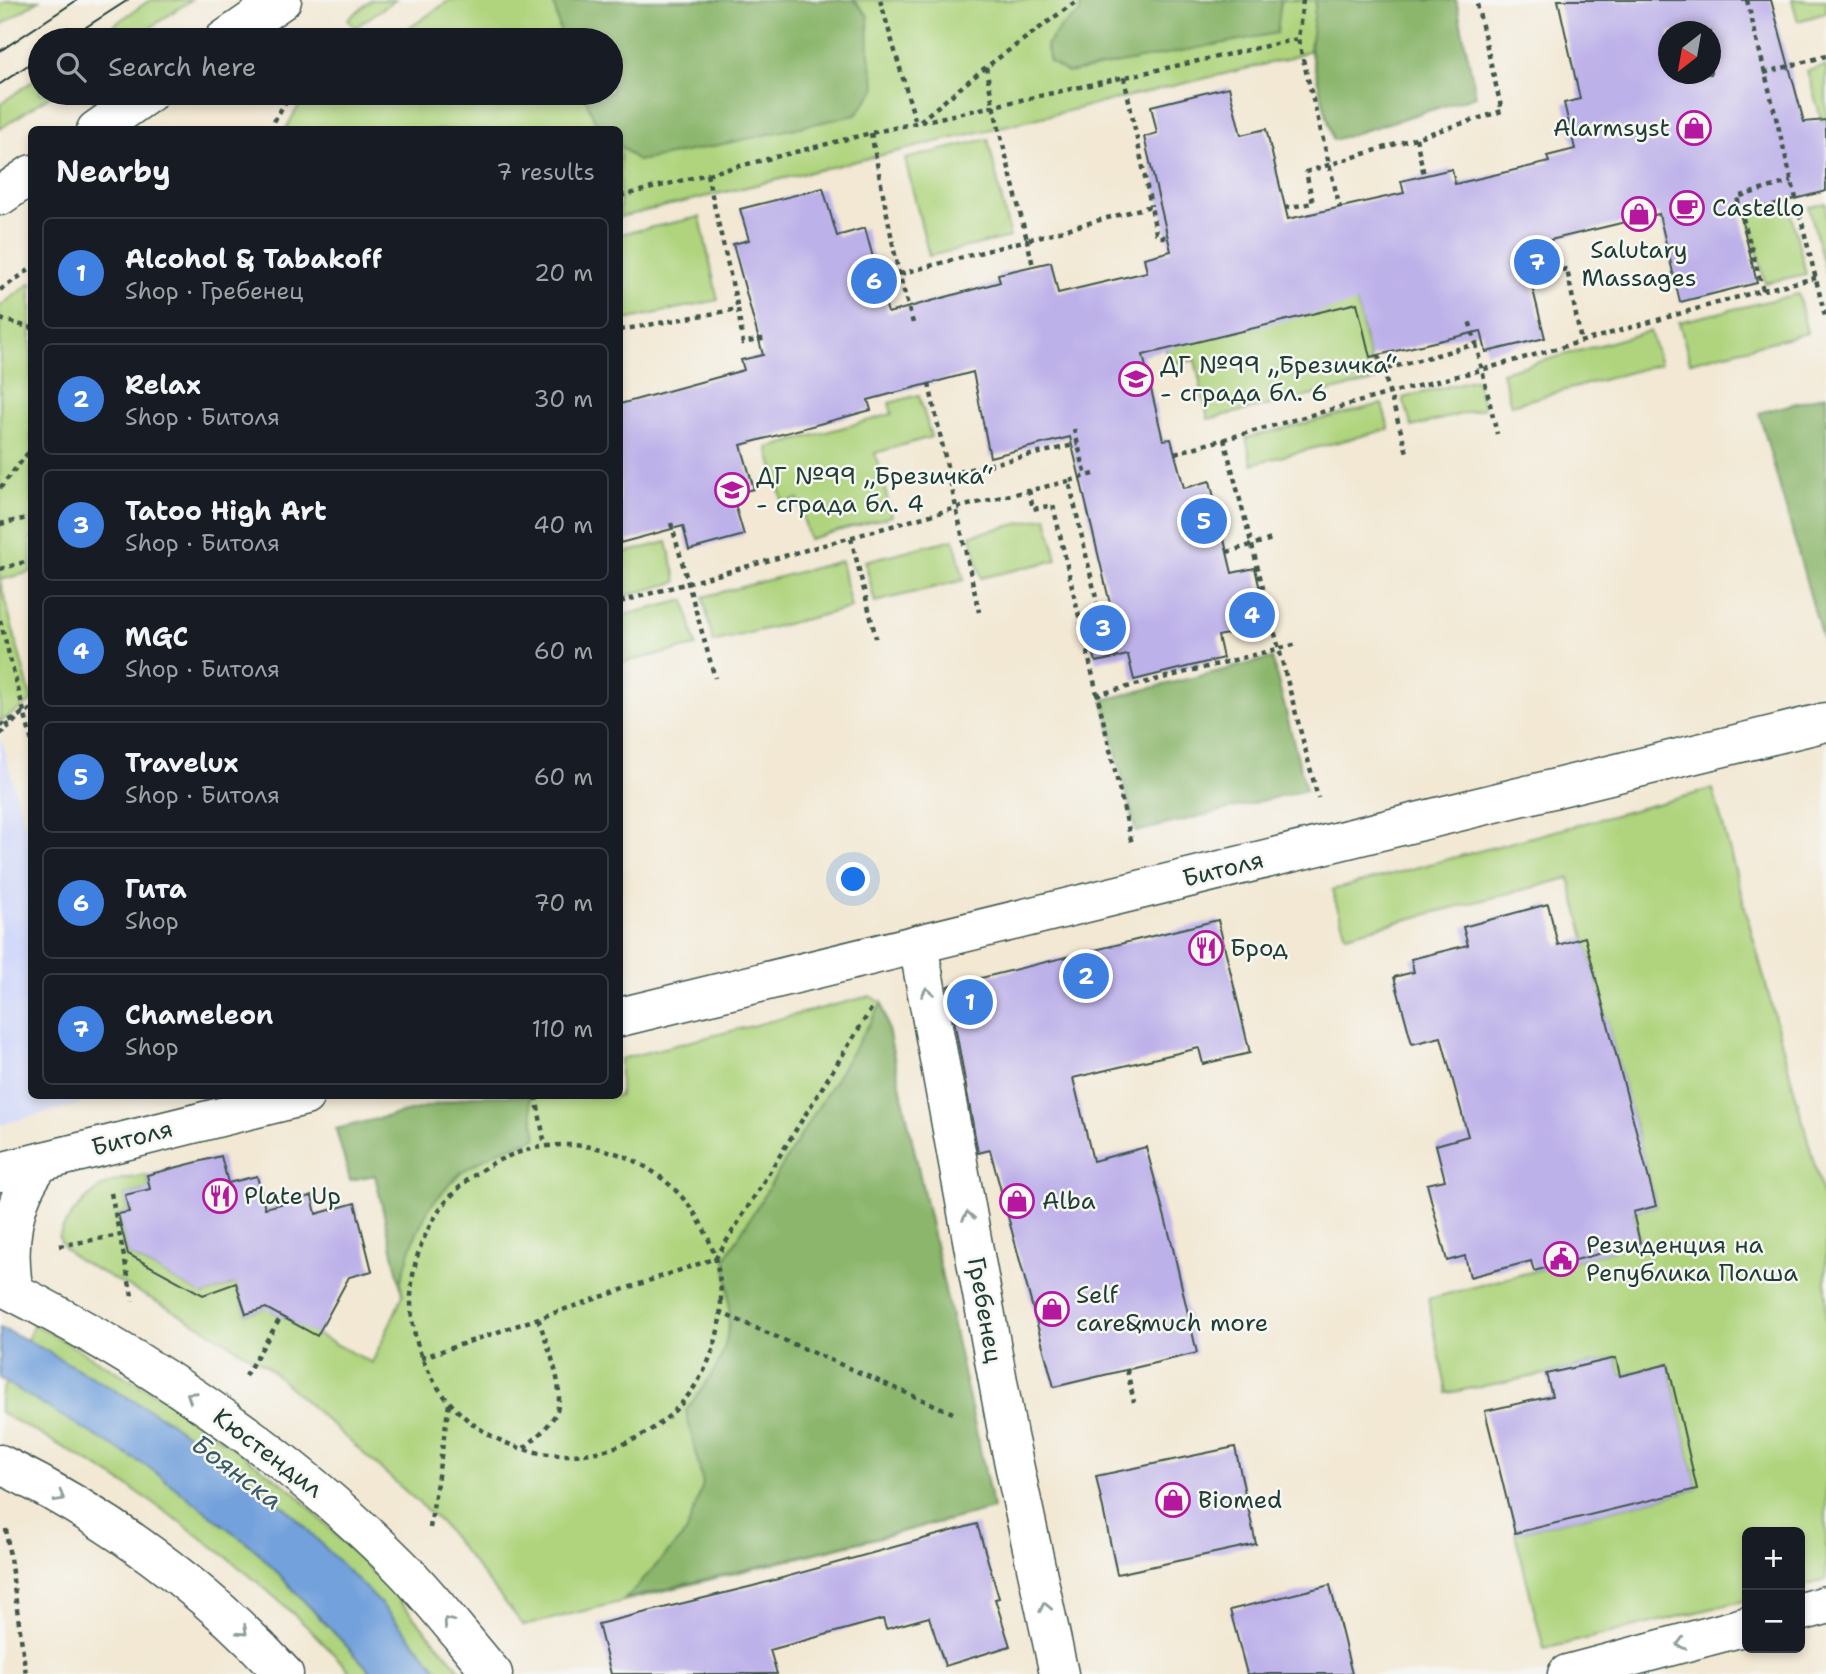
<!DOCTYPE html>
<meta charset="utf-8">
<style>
:root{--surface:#171b24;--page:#20242c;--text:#f1f3f6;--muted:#9ea1a6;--line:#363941;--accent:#7c3aed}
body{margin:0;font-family:"Shantell Sans",sans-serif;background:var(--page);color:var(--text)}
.controls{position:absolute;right:21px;bottom:21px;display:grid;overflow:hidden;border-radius:10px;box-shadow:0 4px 10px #0003}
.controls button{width:63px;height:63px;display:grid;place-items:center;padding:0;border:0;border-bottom:2px solid var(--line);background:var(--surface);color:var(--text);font:35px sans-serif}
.compass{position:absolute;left:1658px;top:21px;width:63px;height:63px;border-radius:50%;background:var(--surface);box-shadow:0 4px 10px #0003;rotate:211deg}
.you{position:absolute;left:854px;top:880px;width:24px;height:24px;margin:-18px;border:5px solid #fff;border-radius:50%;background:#1a73e8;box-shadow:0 0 0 10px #1a73e833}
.badge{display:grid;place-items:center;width:46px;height:46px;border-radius:50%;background:var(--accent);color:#fff;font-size:23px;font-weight:700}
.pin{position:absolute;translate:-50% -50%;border:4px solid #fff;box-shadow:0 2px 7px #0006}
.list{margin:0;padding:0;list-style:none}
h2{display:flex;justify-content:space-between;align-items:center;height:91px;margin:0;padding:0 28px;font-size:30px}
h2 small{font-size:23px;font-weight:400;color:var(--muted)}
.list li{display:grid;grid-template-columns:46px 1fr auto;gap:21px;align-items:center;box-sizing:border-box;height:112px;margin:0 14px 14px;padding:0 14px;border:2px solid var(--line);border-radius:10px}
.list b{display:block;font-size:26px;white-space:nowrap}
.list p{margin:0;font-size:23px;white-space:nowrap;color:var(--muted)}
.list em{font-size:23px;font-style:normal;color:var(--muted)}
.icon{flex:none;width:38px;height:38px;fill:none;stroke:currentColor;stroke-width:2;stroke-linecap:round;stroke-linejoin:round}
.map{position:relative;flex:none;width:1826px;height:1674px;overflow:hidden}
.search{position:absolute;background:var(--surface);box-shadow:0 4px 10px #0003;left:28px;top:28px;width:595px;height:77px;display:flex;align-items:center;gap:18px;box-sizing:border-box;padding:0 24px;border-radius:38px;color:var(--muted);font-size:26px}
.panel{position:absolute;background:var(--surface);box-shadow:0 4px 10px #0003;left:28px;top:126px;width:595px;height:973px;border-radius:10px}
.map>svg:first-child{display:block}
</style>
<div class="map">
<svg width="1826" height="1674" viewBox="0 0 1826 1674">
<rect width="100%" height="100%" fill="#f6f6f2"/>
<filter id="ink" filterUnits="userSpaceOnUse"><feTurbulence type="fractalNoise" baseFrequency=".0143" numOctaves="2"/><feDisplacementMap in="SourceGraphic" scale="14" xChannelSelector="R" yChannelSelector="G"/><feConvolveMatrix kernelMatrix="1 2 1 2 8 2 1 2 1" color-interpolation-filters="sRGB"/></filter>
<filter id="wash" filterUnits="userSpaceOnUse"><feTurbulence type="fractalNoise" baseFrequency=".00686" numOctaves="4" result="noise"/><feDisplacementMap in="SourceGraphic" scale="28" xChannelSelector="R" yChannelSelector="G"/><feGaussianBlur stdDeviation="1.57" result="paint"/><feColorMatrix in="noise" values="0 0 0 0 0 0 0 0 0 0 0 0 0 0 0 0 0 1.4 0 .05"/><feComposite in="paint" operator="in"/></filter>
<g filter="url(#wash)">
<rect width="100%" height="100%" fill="#f2e8d3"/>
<path fill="#d3d9f9" d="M 0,735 L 31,847 L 32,1096 L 101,1096 L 102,1098 L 0,1125 Z"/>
<g fill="#afd47d" stroke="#678858" stroke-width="2">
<path d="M 8,0 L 39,0 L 0,26 L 0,5 Z"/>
<path d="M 150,0 L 191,0 L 132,40 L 92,40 Z"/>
<path d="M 371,0 L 395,0 L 354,28 L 348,19 Z"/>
<path d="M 450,0 L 1456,0 L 1476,96 L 1333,140 L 1310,50 L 1287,59 L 620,217 L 620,130 L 285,130 L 300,104 L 316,93 L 611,93 L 611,40 L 392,40 Z"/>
<path d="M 1792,0 L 1826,0 L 1826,13 L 1798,21 Z"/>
<path d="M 1826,66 L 1826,130 L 1825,131 L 1807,71 Z"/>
<path d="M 40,76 L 40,93 L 54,93 L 0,129 L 0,104 Z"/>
<path d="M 988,139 L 1010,237 L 929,256 L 905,159 Z"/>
<path d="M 1826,203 L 1826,274 L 1809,207 Z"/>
<path d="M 1789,205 L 1806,274 L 1765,283 L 1748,215 Z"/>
<path d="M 700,217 L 718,300 L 620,321 L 620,234 Z"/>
<path d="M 31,283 L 31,572 L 0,580 L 0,306 Z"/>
<path d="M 1353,285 L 1375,381 L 1208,419 L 1195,360 L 1169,364 L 1159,318 Z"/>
<path d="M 1798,294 L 1807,333 L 1690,362 L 1679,322 Z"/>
<path d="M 1650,331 L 1660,364 L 1511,405 L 1502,372 Z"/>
<path d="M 1476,379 L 1484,408 L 1412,427 L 1403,398 Z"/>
<path d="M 919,395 L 931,437 L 875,453 L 892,516 L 809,539 L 798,499 L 783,503 L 768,448 L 892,414 L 889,403 Z"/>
<path d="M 1382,404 L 1389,429 L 1252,464 L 1246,438 Z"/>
<path d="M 1047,517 L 1057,560 L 981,578 L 971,535 Z"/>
<path d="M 954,539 L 964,580 L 875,602 L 865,561 Z"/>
<path d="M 667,542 L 677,582 L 620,597 L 620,554 Z"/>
<path d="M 841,561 L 851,608 L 713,642 L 703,597 Z"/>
<path d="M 0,581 L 32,701 L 0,722 Z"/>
<path d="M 685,600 L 696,646 L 620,663 L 620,616 Z"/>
<path d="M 1713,789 L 1826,1207 L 1826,1580 L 1800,1587 L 1800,1532 L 1747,1532 L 1747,1600 L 1544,1649 L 1515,1533 L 1697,1489 L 1668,1364 L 1620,1376 L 1616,1358 L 1546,1374 L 1447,1393 L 1428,1299 L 1640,1243 L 1633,1212 L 1656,1206 L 1569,878 L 1346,935 L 1332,890 Z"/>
<path d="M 870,996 L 882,1003 L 993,1509 L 524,1626 L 441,1523 L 265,1365 L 176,1312 L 78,1260 L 64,1248 L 59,1237 C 65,1218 89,1193 108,1184 C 119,1178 135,1177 147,1175 L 150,1189 L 125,1195 L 129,1212 L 118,1215 L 128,1254 L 203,1295 L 236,1283 L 246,1314 L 276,1304 L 272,1311 L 372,1363 L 403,1295 L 375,1175 L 350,1180 L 336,1129 L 472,1096 L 620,1096 L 620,1059 Z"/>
<path d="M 34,1324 L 171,1403 L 293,1491 L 392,1592 L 464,1674 L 442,1674 L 380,1603 L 167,1420 L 27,1340 Z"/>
<path d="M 6,1382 L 152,1469 L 257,1551 L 373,1674 L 352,1674 C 287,1600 207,1538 126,1485 C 85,1458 42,1436 0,1412 L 0,1396 Z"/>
</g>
<g fill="#8bb66c" stroke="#557a50" stroke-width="2">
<path d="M 553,0 L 854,0 L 868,16 L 869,56 L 876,88 L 856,115 C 782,130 710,149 637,161 L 620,145 L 620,130 L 603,129 L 595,121 L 583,93 L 611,93 L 611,40 L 562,40 Z"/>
<path d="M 1080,0 L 1281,0 L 1277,33 L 1068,73 L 1050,62 L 1046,45 L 1062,26 L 1080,13 Z"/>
<path d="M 1316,0 L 1456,0 L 1476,96 L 1333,140 L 1310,49 Z"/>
<path d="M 1826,395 L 1826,652 L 1759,413 Z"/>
<path d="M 1272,658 L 1306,790 L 1136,832 L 1103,700 Z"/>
<path d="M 882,1003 L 993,1509 L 625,1599 L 686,1533 L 703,1484 L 686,1411 C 696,1396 708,1382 717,1366 C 734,1334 730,1293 725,1259 Z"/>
<path d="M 472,1096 L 529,1096 L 537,1138 L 498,1151 L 461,1172 L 430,1206 L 414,1239 L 400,1284 L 375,1175 L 350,1180 L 336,1129 Z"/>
</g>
<path fill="#73a1dc" stroke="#496f88" stroke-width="2" d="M 0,1328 L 27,1340 L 167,1420 L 287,1509 L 380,1603 L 442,1674 L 373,1674 L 257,1551 L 151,1469 L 0,1379 Z"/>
<g id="blocks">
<g fill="#bdb1e9" fill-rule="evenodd">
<path d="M 1558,0 L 1771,0 L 1804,122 L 1826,120 L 1826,191 L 1740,213 L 1757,283 L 1680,302 L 1659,214 L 1546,241 L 1553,277 L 1531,282 L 1545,338 L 1486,352 L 1481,331 L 1370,357 L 1357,303 L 1143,355 L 1163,440 L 1171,439 L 1184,488 L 1210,481 L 1232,573 L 1255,568 L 1268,625 L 1218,636 L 1223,658 L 1134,680 L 1128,655 L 1096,662 L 1084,615 L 1111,608 L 1070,437 L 990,457 L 973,372 L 868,400 L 871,410 L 741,445 L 754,489 L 732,494 L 744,535 L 689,550 L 683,526 L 620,543 L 620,404 L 744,370 L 741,360 L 763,355 L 733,244 L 749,240 L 740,209 L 823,188 L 837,236 L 865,228 L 888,313 L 1000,282 L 998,274 L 1051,262 L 1058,293 L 1147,272 L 1144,258 L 1171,251 L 1144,137 L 1157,133 L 1151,106 L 1229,87 L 1241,135 L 1266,129 L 1288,219 L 1404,193 L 1401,181 L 1452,169 L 1455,184 L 1549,162 L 1547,156 L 1575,149 L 1564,103 L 1580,99 ZM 1669,32 L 1711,32 L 1711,74 L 1669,74 Z"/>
<path d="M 1548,904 L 1558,945 L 1585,937 L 1656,1206 L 1633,1212 L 1640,1243 L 1534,1271 L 1531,1261 L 1470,1277 L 1465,1256 L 1447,1261 L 1427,1184 L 1445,1180 L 1436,1145 L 1468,1136 L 1441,1037 L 1412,1044 L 1394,977 L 1414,972 L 1411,959 L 1468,945 L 1463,927 Z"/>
<path d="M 1218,920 L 1250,1053 L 1203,1064 L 1199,1048 L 1073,1078 L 1093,1161 L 1146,1147 L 1172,1244 L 1197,1353 L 1054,1387 L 990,1150 L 978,1153 L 948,986 Z"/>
<path d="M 221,1156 L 228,1183 L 257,1176 L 265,1208 L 312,1196 L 316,1214 L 355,1203 L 372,1271 L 349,1277 L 317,1336 L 266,1308 L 246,1314 L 236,1283 L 203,1295 L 128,1254 L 118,1214 L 129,1212 L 125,1195 L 150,1189 L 147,1175 Z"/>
<path d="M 1616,1358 L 1620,1376 L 1668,1364 L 1697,1489 L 1515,1533 L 1485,1411 L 1552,1396 L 1546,1374 Z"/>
<path d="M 1235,1447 L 1256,1544 L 1117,1574 L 1096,1476 Z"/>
<path d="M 977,1524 L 999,1598 L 995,1599 L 1010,1646 L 945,1666 L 929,1617 L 886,1629 L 883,1619 L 770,1650 L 777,1674 L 611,1674 L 598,1624 L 753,1586 Z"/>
<path d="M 1330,1585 L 1352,1674 L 1247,1674 L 1230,1610 Z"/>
</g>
</g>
</g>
<g filter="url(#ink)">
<use href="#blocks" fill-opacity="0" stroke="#3f574c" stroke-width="2"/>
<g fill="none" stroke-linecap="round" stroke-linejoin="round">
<g stroke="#3f574c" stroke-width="41">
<g id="street">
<path d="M 918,944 L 1008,1436 L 1059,1674"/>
<path d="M 620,1017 L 1826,722"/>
<path d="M 0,1172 L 305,1096"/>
<path d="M 14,1292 C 6,1247 11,1199 41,1162"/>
<path d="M 1800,1612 L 1826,1605"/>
<path d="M 1567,1674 L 1747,1626"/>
</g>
</g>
<g stroke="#3f574c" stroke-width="41">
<g id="secondary">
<path d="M 0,1285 C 145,1358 284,1450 399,1565 C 433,1599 462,1638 493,1674"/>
<path d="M 0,1464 C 106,1516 204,1587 284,1674"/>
</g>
</g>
<g stroke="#3f574c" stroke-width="41">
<g id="primary">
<path d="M 224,40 L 282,0"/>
<path d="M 96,130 L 149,93"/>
<path d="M 0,196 L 32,174"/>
</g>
</g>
<g stroke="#3f574c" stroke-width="4.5" stroke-dasharray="5 5" stroke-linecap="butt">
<path d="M 880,0 L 916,123"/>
<path d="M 1303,0 L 1298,39 L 1340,208"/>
<path d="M 1747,0 L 1826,320"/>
<path d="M 986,67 L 993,105 L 1027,240 L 1151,206 L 1156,233 L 1160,237 L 1168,237"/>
<path d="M 1764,73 L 1826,56"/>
<path d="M 1124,77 L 1151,206"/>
<path d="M 920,121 L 986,67 L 1078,0"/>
<path d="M 269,130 L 286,101"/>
<path d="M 871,133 L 898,270 L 913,323"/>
<path d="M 1416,138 L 1424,175"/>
<path d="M 707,174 L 738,309"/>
<path d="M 620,196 L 871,133 L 1298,39"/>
<path d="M 1285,208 L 1313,203 L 1306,172 L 1502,111 L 1476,0"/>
<path d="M 1552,272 L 1567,269 L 1581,341"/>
<path d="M 900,274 L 1027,240 L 1033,266"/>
<path d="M 0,290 L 32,268"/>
<path d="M 1763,290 L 1737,197 L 1792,181"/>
<path d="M 0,319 L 32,328"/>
<path d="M 620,330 L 738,309 L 743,343 L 767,338"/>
<path d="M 1476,344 L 1497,434"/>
<path d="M 1378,355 L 1383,370 L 1476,344 L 1469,320"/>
<path d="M 1383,370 L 1408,456"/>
<path d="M 929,384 L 979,612"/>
<path d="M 1074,429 L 1086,476"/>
<path d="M 1224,439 L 1318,798"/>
<path d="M 1175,453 L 1390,393 L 1481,370 L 1763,290 L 1816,278"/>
<path d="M 949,474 L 1078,444"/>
<path d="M 1094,474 L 1069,481 L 1099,611"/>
<path d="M 0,488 L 32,448"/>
<path d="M 1029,490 L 1033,509 L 1053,505 L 1132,844"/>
<path d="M 671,523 L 715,678"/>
<path d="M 0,524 L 32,517"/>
<path d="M 851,538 L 876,638"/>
<path d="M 1227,552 L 1272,539"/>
<path d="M 0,569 L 32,560"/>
<path d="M 620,602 L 956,508 L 1069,481"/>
<path d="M 0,620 L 32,742"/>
<path d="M 1096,695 L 1297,644"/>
<path d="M 23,712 L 9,727 L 6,722 L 32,709"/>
<path d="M 0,726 L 6,722"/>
<path d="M 0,734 L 9,727"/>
<path d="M 536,1096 L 545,1145"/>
<circle cx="566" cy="1300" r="155"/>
<path d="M 111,1193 L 133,1301"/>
<path d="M 59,1246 L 120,1235"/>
<path d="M 719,1312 L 953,1413"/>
<path d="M 421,1358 L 716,1258 L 873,1006"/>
<path d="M 1127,1370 L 1134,1402"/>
<path d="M 245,1376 L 281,1317"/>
<path d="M 524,1448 C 536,1438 547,1428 555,1415 C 568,1391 546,1343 538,1318"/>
<path d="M 430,1528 L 449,1404"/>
<path d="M 6,1529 L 26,1674"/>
</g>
<use href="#street" stroke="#fff" stroke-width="38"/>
<use href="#secondary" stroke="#fff" stroke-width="38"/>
<use href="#primary" stroke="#fff" stroke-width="38"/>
<g stroke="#1f3d34" stroke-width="2">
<path d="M 66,40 L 128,0"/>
<path d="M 0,51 L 77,0"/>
<path d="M 0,84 L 40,57"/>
</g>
</g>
<defs><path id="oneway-chevron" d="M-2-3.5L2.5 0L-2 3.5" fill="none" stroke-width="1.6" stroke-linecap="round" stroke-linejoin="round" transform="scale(1.75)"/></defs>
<g stroke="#8f9e9a">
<use href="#oneway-chevron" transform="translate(927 992) rotate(-100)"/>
<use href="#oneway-chevron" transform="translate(968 1216) rotate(-100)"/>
<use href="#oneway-chevron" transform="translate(191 1396) rotate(-147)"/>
<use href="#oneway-chevron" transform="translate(60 1497) rotate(30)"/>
<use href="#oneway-chevron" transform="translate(1045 1607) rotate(-102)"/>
<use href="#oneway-chevron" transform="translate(448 1622) rotate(-130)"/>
<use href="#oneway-chevron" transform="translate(243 1631) rotate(43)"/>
<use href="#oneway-chevron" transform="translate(1681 1644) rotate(165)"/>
</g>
</g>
<defs>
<g id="shop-ring" transform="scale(1.75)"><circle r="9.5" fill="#f6f6f2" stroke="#b5179e" stroke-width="1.5"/><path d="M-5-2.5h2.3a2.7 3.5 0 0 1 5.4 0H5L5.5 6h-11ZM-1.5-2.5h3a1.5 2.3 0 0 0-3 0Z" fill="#b5179e"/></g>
<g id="cafe-ring" transform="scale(1.75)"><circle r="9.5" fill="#f6f6f2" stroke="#b5179e" stroke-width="1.5"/><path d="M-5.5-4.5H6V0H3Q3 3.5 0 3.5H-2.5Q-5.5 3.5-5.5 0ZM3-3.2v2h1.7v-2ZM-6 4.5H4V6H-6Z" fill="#b5179e"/></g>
<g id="school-ring" transform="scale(1.75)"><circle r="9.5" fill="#f6f6f2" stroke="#b5179e" stroke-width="1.5"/><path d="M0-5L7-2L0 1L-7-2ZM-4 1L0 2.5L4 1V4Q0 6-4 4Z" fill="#b5179e"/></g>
<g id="restaurant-ring" transform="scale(1.75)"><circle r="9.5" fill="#f6f6f2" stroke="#b5179e" stroke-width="1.5"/><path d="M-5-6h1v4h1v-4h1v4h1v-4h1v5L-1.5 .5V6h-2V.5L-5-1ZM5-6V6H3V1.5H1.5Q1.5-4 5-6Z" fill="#b5179e"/></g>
<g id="civic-ring" transform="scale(1.75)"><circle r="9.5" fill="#f6f6f2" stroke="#b5179e" stroke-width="1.5"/><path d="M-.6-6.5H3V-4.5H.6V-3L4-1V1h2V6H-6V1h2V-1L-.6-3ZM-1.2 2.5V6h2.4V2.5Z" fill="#b5179e"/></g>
</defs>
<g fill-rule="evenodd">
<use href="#shop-ring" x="1694" y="128"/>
<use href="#cafe-ring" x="1687" y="208"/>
<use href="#shop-ring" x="1639" y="214"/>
<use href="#school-ring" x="1136" y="379"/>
<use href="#school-ring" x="732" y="490"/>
<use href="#restaurant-ring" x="1206" y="948"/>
<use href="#restaurant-ring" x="220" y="1196"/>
<use href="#shop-ring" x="1017" y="1201"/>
<use href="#civic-ring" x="1561" y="1259"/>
<use href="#shop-ring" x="1052" y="1309"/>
<use href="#shop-ring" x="1173" y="1500"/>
</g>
<g text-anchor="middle" stroke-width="5" stroke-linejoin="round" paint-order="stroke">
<g font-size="24" fill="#1f3d34" stroke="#f6f6f2" text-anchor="start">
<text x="1670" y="136" text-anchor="end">Alarmsyst</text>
<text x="1712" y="216">Castello</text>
<text x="1639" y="258" text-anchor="middle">Salutary<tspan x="1639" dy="28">Massages</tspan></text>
<text x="1160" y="373">ДГ №99 „Брезичка“<tspan x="1160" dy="28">- сграда бл. 6</tspan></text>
<text x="756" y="484">ДГ №99 „Брезичка“<tspan x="756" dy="28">- сграда бл. 4</tspan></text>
<text x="1230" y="956">Брод</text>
<text x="244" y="1204">Plate Up</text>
<text x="1042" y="1209">Alba</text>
<text x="1586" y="1253">Резиденция на<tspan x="1586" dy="28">Република Полша</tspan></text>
<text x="1076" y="1303">Self<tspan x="1076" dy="28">care&amp;much more</tspan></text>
<text x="1198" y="1508">Biomed</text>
</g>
<g font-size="24" fill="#1f3d34" stroke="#f6f6f2">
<text transform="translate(1223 869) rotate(-14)" y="8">Битоля</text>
<text transform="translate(132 1138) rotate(-14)" y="8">Битоля</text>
<text transform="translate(985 1310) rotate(80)" y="8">Гребенец</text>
<text transform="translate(268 1453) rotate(37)" y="8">Кюстендил</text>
</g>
<g font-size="26" font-style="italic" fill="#385b66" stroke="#f6f6f2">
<text transform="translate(237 1472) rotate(37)" y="9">Боянска</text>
</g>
</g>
</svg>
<div class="controls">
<button>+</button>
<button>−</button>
</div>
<svg class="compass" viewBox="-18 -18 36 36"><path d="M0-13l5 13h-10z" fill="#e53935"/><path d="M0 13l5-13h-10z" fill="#9ea1a6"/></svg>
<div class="you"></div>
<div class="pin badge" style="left:970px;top:1002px;background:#3f7fe0">1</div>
<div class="pin badge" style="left:1086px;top:976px;background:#3f7fe0">2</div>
<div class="pin badge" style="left:1103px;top:628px;background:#3f7fe0">3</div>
<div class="pin badge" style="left:1252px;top:615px;background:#3f7fe0">4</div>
<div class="pin badge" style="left:1204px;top:521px;background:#3f7fe0">5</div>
<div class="pin badge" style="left:874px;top:281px;background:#3f7fe0">6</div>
<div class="pin badge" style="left:1537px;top:262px;background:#3f7fe0">7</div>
<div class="search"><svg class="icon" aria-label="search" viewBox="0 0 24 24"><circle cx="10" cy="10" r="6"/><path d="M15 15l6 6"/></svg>Search here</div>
<section class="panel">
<h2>Nearby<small>7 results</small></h2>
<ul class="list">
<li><span class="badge" style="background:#3f7fe0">1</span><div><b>Alcohol &amp; Tabakoff</b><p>Shop · Гребенец</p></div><em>20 m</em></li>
<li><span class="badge" style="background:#3f7fe0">2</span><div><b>Relax</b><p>Shop · Битоля</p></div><em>30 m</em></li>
<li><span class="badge" style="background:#3f7fe0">3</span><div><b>Tatoo High Art</b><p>Shop · Битоля</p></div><em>40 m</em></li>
<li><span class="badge" style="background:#3f7fe0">4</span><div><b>MGC</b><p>Shop · Битоля</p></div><em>60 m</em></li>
<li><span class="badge" style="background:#3f7fe0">5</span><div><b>Travelux</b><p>Shop · Битоля</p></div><em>60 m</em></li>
<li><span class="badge" style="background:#3f7fe0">6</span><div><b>Гита</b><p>Shop</p></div><em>70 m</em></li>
<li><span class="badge" style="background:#3f7fe0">7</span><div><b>Chameleon</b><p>Shop</p></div><em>110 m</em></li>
</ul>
</section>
</div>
